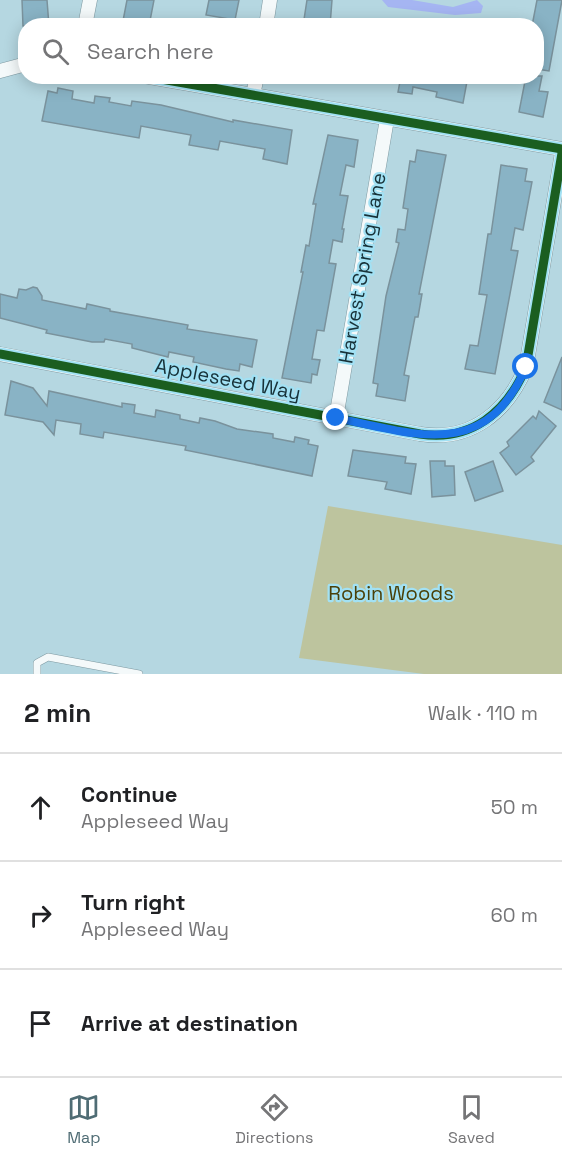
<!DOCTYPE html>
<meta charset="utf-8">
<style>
:root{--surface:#fff;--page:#f2f2f2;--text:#202124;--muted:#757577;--line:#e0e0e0;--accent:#4f6c74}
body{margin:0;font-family:"Space Grotesk",sans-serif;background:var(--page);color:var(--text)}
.stop{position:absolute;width:18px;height:18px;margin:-14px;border:4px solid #1a73e8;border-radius:50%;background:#fff}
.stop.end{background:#1a73e8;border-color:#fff;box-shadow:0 2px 6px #0008}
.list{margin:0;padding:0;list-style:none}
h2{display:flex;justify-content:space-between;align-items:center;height:78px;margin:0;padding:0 24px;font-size:26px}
h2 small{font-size:20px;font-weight:400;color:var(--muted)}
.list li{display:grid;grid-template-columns:39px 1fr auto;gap:18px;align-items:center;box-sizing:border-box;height:108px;padding:0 24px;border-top:2px solid var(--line)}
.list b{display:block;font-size:22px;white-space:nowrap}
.list p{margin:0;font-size:20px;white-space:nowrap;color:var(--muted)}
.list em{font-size:20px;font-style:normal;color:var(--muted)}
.icon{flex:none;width:33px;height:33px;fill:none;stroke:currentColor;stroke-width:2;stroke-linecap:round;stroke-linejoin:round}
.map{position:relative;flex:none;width:562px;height:674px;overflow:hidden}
.search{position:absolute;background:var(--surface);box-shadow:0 3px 15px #0003;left:18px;right:18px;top:18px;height:66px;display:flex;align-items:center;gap:15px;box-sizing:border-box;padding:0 21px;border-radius:24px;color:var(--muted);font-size:22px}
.sheet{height:402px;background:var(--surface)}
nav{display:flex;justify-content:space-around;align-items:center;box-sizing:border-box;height:84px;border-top:2px solid var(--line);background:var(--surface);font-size:16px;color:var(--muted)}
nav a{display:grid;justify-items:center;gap:3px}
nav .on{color:var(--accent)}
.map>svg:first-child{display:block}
</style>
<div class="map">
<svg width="562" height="674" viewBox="0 0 562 674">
<rect width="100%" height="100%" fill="#b5d7e1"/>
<path fill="#bdc49e" d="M 328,506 L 562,545 L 562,674 L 424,674 L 299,658 Z"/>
<path fill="#a5b5f2" d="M 382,0 L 412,0 L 453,7 L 477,0 L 483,6 L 481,13 L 455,15 L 388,7 Z"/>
<g fill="#89b3c5" stroke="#7a929c" stroke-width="1.5">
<path d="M 22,0 L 47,0 L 49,26 L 23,26 Z"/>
<path d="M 127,0 L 154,0 L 149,26 L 122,26 Z"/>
<path d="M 209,0 L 239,0 L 235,20 L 206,15 Z"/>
<path d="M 307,0 L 332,0 L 330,26 L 303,26 Z"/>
<path d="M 537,0 L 562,0 L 549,71 L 537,69 L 537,26 L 532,26 Z"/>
<path d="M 401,76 L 468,76 L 463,103 L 436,97 L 437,92 L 413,87 L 412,94 L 398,92 Z"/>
<path d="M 526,76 L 542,76 L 539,91 L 548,92 L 543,117 L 519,112 Z"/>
<path d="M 58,88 L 73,91 L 72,99 L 94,103 L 95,96 L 110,98 L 109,102 L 131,106 L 132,101 L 161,105 L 233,122 L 233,120 L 292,130 L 287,164 L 263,159 L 265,149 L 220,141 L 218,150 L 189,145 L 191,135 L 141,126 L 139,138 L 42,121 L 48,91 L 57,93 Z"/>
<path d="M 328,135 L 358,140 L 354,167 L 346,165 L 340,195 L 348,196 L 342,229 L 344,229 L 342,242 L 333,240 L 329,263 L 336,264 L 324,331 L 317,330 L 312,359 L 320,360 L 317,375 L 312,374 L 311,383 L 282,378 L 303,272 L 301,272 L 306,245 L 309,246 L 316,204 L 313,204 Z"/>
<path d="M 417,150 L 446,155 L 419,294 L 422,294 L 418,317 L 415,317 L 404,375 L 409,376 L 405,401 L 376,396 L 378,384 L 373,383 L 386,296 L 399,243 L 396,242 L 398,229 L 405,230 L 408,209 L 403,208 L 410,161 L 415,162 Z"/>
<path d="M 501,165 L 527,169 L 525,181 L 532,182 L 523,230 L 515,228 L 511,250 L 518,251 L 495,374 L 465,369 L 470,345 L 478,346 L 487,295 L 479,294 L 488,234 L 491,234 Z"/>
<path d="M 33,287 L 37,288 L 42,296 L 42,300 L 86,309 L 87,304 L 110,309 L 110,311 L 188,325 L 187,329 L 257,340 L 252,367 L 240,364 L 239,371 L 226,369 L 193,362 L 194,357 L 169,352 L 168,357 L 132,348 L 132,344 L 105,339 L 104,342 L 92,342 L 46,333 L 47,330 L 0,318 L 0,294 L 17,298 L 19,289 L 26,290 Z"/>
<path d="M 562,357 L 562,410 L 544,402 Z"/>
<path d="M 11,381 L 33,388 L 47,406 L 49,391 L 122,407 L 122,403 L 135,405 L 134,413 L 155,417 L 156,410 L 180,415 L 180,419 L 199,423 L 200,418 L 215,421 L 237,429 L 273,434 L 273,438 L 294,442 L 295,437 L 309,440 L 308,444 L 318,446 L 312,476 L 185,450 L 186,446 L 104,432 L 103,438 L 80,434 L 81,424 L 56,420 L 54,435 L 43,422 L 5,415 Z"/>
<path d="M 539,411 L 556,426 L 531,457 L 534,461 L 516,475 L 500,453 L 509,446 L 507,442 L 533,416 L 536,419 Z"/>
<path d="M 353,450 L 406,457 L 405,463 L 416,464 L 411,494 L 385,489 L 387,482 L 348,476 Z"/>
<path d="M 430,461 L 445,461 L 445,466 L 454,466 L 455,495 L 432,497 Z"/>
<path d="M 493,461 L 503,491 L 475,501 L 465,472 Z"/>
</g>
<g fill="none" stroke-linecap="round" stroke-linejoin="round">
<g stroke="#7e99a1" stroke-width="8">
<path id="lane" d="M 37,674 L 37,663 L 48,657 L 139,674"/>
</g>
<g stroke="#7e99a1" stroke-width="15">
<g id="street">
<path d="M 85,26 L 90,0"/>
<path d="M 266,26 L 270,0"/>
<path d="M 0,71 L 26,64"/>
<path d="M 144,76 L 562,149"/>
<path d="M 253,95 L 257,76"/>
<path d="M 0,354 L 420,434 C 471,442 507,412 526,367 L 562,153"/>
<path d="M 336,418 L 387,119"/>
</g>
</g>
<use href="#lane" stroke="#f4f9fa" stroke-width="7"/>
<use href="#street" stroke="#f4f9fa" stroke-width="14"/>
<g stroke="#a2e1f4" stroke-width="13">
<g id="cycleway">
<path d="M 144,76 L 562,149"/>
<path d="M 0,354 L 420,434 C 471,442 507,412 526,367 L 562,153"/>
</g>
</g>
<use href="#cycleway" stroke="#1b5e20" stroke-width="9"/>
</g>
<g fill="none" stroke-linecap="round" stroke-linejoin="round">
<path stroke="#1a73e8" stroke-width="8" d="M 336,418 C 416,434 485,462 526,367"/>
</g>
<g text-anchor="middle" stroke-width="4.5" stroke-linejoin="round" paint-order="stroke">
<g font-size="20" fill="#183239" stroke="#a2e1f4">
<text transform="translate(362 268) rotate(-80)" y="7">Harvest Spring Lane</text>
<text transform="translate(228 379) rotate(11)" y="7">Appleseed Way</text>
</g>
<g font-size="20" fill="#4a4008" stroke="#a2e1f4">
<text x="391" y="600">Robin Woods</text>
</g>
</g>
</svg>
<div class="stop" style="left:526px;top:367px"></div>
<div class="stop end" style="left:336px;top:418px"></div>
<div class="search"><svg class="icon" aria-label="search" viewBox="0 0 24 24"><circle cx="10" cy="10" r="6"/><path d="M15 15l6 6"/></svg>Search here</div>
</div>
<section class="sheet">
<h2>2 min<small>Walk · 110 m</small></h2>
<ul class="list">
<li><svg class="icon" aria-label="ahead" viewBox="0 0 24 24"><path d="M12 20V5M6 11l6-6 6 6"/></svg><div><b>Continue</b><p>Appleseed Way</p></div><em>50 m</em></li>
<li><svg class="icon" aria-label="right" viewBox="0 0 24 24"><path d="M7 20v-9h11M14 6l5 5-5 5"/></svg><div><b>Turn right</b><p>Appleseed Way</p></div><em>60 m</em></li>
<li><svg class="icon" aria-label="arrive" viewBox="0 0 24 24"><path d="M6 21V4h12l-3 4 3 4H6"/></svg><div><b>Arrive at destination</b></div></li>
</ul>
</section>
<nav>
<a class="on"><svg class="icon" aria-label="map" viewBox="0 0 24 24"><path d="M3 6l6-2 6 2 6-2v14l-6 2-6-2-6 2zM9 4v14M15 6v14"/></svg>Map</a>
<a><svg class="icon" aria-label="directions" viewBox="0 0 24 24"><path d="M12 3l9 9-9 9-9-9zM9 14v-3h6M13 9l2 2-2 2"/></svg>Directions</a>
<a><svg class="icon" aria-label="saved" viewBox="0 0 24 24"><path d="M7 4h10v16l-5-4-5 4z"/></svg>Saved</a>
</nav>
